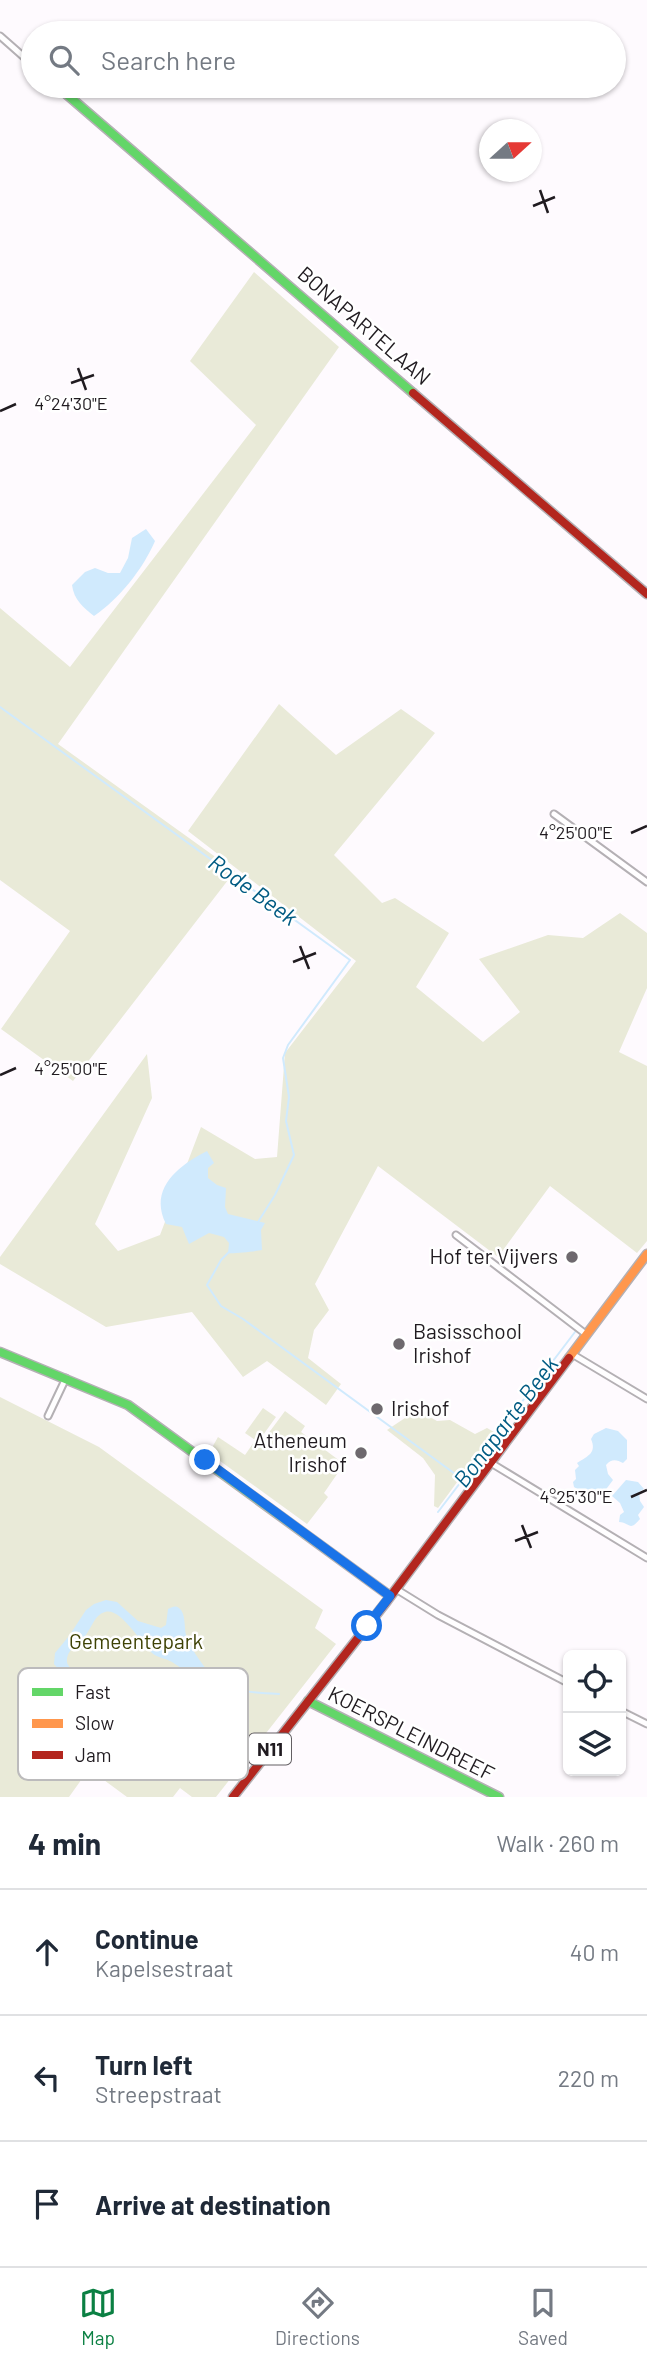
<!DOCTYPE html>
<meta charset="utf-8">
<style>
:root{--surface:#fff;--page:#f6f6f7;--text:#1f2937;--muted:#747a83;--line:#e0e1e3;--accent:#0b8043}
body{margin:0;font-family:Barlow,sans-serif;background:var(--page);color:var(--text)}
.controls{position:absolute;right:21px;bottom:21px;display:grid;overflow:hidden;border-radius:10px;box-shadow:0 2px 5px #0004}
.controls button{width:63px;height:63px;display:grid;place-items:center;padding:0;border:0;border-bottom:2px solid var(--line);background:var(--surface);color:var(--text);font:35px sans-serif}
.compass{position:absolute;left:479px;top:119px;width:63px;height:63px;border-radius:50%;background:var(--surface);box-shadow:0 2px 5px #0004;rotate:69deg}
.stop{position:absolute;width:21px;height:21px;margin:-16px;border:5px solid #1a73e8;border-radius:50%;background:#fff}
.stop.end{background:#1a73e8;border-color:#fff;box-shadow:0 2px 7px #0008}
.list{margin:0;padding:0;list-style:none}
h2{display:flex;justify-content:space-between;align-items:center;height:91px;margin:0;padding:0 28px;font-size:30px}
h2 small{font-size:23px;font-weight:400;color:var(--muted)}
.list li{display:grid;grid-template-columns:46px 1fr auto;gap:21px;align-items:center;box-sizing:border-box;height:126px;padding:0 28px;border-top:2px solid var(--line)}
.list b{display:block;font-size:26px;white-space:nowrap}
.list p{margin:0;font-size:23px;white-space:nowrap;color:var(--muted)}
.list em{font-size:23px;font-style:normal;color:var(--muted)}
.icon{flex:none;width:38px;height:38px;fill:none;stroke:currentColor;stroke-width:2;stroke-linecap:round;stroke-linejoin:round}
.map{position:relative;flex:none;width:647px;height:1797px;overflow:hidden}
.search{position:absolute;background:var(--surface);box-shadow:0 2px 5px #0004;left:21px;right:21px;top:21px;height:77px;display:flex;align-items:center;gap:18px;box-sizing:border-box;padding:0 24px;border-radius:38px;color:var(--muted);font-size:26px}
.sheet{height:469px;background:var(--surface)}
nav{display:flex;justify-content:space-around;align-items:center;box-sizing:border-box;height:98px;border-top:2px solid var(--line);background:var(--surface);font-size:19px;color:var(--muted)}
nav a{display:grid;justify-items:center;gap:4px}
nav .on{color:var(--accent)}
.map>svg:first-child{display:block}
</style>
<div class="map">
<svg width="647" height="1797" viewBox="0 0 647 1797">
<rect width="100%" height="100%" fill="#fefafe"/>
<g fill="#e9ead8">
<path d="M 254,272 L 339,347 L 58,744 L 235,871 L 73,1081 L 1,1029 L 70,931 L 0,880 L 0,608 L 70,667 L 256,425 L 190,361 Z"/>
<path d="M 279,704 L 336,755 L 401,709 L 435,733 L 334,855 L 382,903 L 395,898 L 449,933 L 416,987 L 483,1042 L 520,1012 L 479,959 L 548,935 L 583,938 L 620,913 L 647,933 L 647,988 L 619,1052 L 647,1066 L 647,1241 L 637,1253 L 550,1186 L 498,1257 L 378,1166 L 315,1284 L 329,1310 L 314,1330 L 308,1358 L 341,1384 L 326,1405 L 267,1361 L 243,1377 L 192,1312 L 106,1327 L 0,1264 L 0,1257 L 147,1054 L 152,1098 L 95,1224 L 118,1251 L 160,1235 L 201,1127 L 255,1159 L 277,1157 L 285,1053 L 356,961 L 188,831 Z"/>
<path d="M 0,1397 L 99,1447 L 323,1610 L 315,1628 L 336,1644 L 216,1797 L 192,1797 L 180,1788 L 173,1797 L 127,1797 L 89,1769 L 69,1797 L 0,1797 Z"/>
<path d="M 263,1408 L 276,1417 L 258,1442 L 245,1433 Z"/>
<path d="M 417,1410 L 437,1421 L 450,1420 L 475,1434 L 487,1428 L 494,1432 L 438,1508 L 434,1506 L 435,1475 L 423,1458 L 387,1430 Z"/>
<path d="M 285,1411 L 305,1426 L 301,1432 L 344,1464 L 324,1493 L 328,1497 L 307,1524 L 209,1453 L 218,1437 L 245,1455 L 254,1442 L 259,1446 Z"/>
</g>
<g fill="#d0eafd">
<path d="M 146,529 L 155,541 C 143,569 119,599 94,616 C 83,607 74,600 72,585 L 85,572 L 95,568 L 108,573 L 120,573 L 128,558 L 132,538 Z"/>
<path d="M 207,1151 L 214,1163 L 208,1168 L 208,1178 L 217,1185 L 226,1188 L 225,1207 L 228,1214 L 265,1223 L 261,1230 L 262,1250 C 257,1251 233,1254 228,1253 L 229,1243 L 224,1237 L 209,1233 L 189,1244 L 182,1227 L 166,1224 C 148,1189 179,1165 207,1151 Z"/>
<path d="M 606,1428 L 618,1431 L 627,1440 L 627,1459 L 623,1463 C 617,1460 612,1458 606,1465 L 608,1474 L 613,1480 L 604,1492 C 594,1492 589,1488 579,1490 L 574,1487 L 573,1482 L 576,1479 L 575,1470 L 579,1466 L 577,1463 C 588,1456 597,1453 591,1439 L 594,1434 Z"/>
<path d="M 626,1480 L 638,1482 L 644,1489 L 639,1492 L 640,1501 L 644,1507 L 638,1515 L 640,1519 C 629,1532 631,1523 619,1522 L 620,1515 L 624,1512 L 620,1503 L 612,1496 Z"/>
<path d="M 106,1600 L 117,1602 L 138,1621 L 161,1628 L 166,1625 L 168,1609 C 173,1607 175,1605 179,1608 C 186,1613 184,1627 186,1635 C 192,1653 205,1666 215,1682 C 199,1682 185,1670 172,1662 C 165,1658 158,1658 152,1653 C 141,1644 121,1607 105,1612 C 94,1615 92,1628 85,1636 C 79,1643 66,1650 67,1662 C 68,1671 90,1679 97,1683 C 101,1686 104,1691 109,1694 C 117,1699 126,1698 129,1709 L 127,1714 L 122,1716 L 93,1707 L 85,1691 L 67,1679 L 54,1664 L 55,1653 L 69,1636 L 86,1610 L 94,1604 Z"/>
</g>
<g fill="none" stroke-linecap="round" stroke-linejoin="round">
<g stroke="#d0eafd" stroke-width="2">
<path d="M 0,707 L 350,960 L 288,1045 L 283,1058 L 289,1097 L 286,1121 L 294,1155 L 275,1195 L 258,1222"/>
<path d="M 230,1251 L 221,1260 L 207,1285 L 221,1306 L 243,1319 L 462,1479"/>
<path d="M 438,1512 L 575,1332"/>
<path d="M 215,1682 C 236,1692 256,1693 279,1694"/>
</g>
<g stroke="#b4b0b4" stroke-width="9">
<g id="street">
<path d="M 0,36 L 33,65"/>
<path d="M 554,814 L 647,882"/>
<path d="M 456,1235 L 587,1335"/>
<path d="M 572,1354 L 647,1399"/>
<path d="M 48,1416 L 66,1378"/>
<path d="M 491,1463 L 647,1558"/>
<path d="M 396,1589 L 438,1615 L 568,1683"/>
<path d="M 621,1711 L 647,1724"/>
</g>
</g>
<g stroke="#b4b0b4" stroke-width="11">
<g id="fast">
<path d="M 57,86 L 413,393"/>
<path d="M 0,1352 L 128,1405 L 390,1596"/>
<path d="M 308,1701 L 499,1797"/>
</g>
</g>
<g stroke="#b4b0b4" stroke-width="11">
<path id="slow" d="M 569,1358 L 647,1254"/>
</g>
<g stroke="#b4b0b4" stroke-width="11">
<g id="jam">
<path d="M 413,393 L 647,594"/>
<path d="M 233,1797 L 387,1601 L 569,1358"/>
</g>
</g>
<use href="#street" stroke="#fffeff" stroke-width="5"/>
<use href="#fast" stroke="#63d668" stroke-width="8"/>
<use href="#slow" stroke="#ff974d" stroke-width="8"/>
<use href="#jam" stroke="#b3261e" stroke-width="8"/>
</g>
<g fill="none" stroke-linecap="round" stroke-linejoin="round">
<path stroke="#1a73e8" stroke-width="9" d="M 205,1460 L 390,1596 L 367,1626"/>
</g>
<path fill="none" stroke="#201b20" stroke-width="2.5" d="M 540,190 L 548,213M 533,206 L 555,197M 78,368 L 86,390M 71,383 L 94,375M 0,411 L 16,404M 631,833 L 647,826M 300,946 L 309,969M 293,962 L 316,953M 0,1075 L 16,1068M 631,1497 L 647,1490M 522,1525 L 531,1548M 515,1541 L 538,1532"/>
<g fill="#6e696e" stroke="#fff" stroke-width="2.5">
<circle cx="572" cy="1257" r="7"/>
<circle cx="399" cy="1344" r="7"/>
<circle cx="377" cy="1409" r="7"/>
<circle cx="361" cy="1453" r="7"/>
</g>
<g text-anchor="middle" stroke-width="5" stroke-linejoin="round" paint-order="stroke">
<rect fill="#fff" stroke="#635f63" stroke-width="2" x="249" y="1733.5" width="42" height="31" rx="5"/>
<g font-size="19" font-weight="bold" fill="#201b20">
<text x="270" y="1756">N11</text>
</g>
<g font-size="21" fill="#201b20" stroke="#fff">
<text transform="translate(364 326) rotate(41)" y="7">BONAPARTELAAN</text>
<text transform="translate(411 1734) rotate(27)" y="7">KOERSPLEINDREEF</text>
</g>
<g font-size="21" fill="#201b20" stroke="#fff" text-anchor="end">
<text x="558" y="1264">Hof ter Vijvers</text>
<text x="413" y="1339" text-anchor="start">Basisschool<tspan x="413" dy="24">Irishof</tspan></text>
<text x="391" y="1416" text-anchor="start">Irishof</text>
<text x="347" y="1448">Atheneum<tspan x="347" dy="24">Irishof</tspan></text>
</g>
<g font-size="21" fill="#3e4205" stroke="#fff">
<text x="136" y="1649">Gemeentepark</text>
</g>
<g font-size="23" font-style="italic" fill="#005b82" stroke="#fff">
<text transform="translate(253 890) rotate(36)" y="8">Rode Beek</text>
<text transform="translate(506 1422) rotate(-53)" y="8">Bonaparte Beek</text>
</g>
</g>
<rect x="18" y="1668" width="230" height="112" rx="10" fill="#fff" stroke="#bcbbbc" stroke-width="2"/>
<rect x="32" y="1688" width="31" height="8" fill="#63d668"/>
<rect x="32" y="1719" width="31" height="9" fill="#ff974d"/>
<rect x="32" y="1751" width="31" height="8" fill="#b3261e"/>
<g font-size="19" fill="#201b20">
<text x="75" y="1699">Fast</text>
<text x="75" y="1730">Slow</text>
<text x="75" y="1762">Jam</text>
</g>
<g font-size="18" text-anchor="middle" fill="#201b20" stroke="#fff" stroke-width="5" stroke-linejoin="round" paint-order="stroke">
<text x="71" y="410">4°24'30"E</text>
<text x="576" y="839">4°25'00"E</text>
<text x="71" y="1075">4°25'00"E</text>
<text x="576" y="1503">4°25'30"E</text>
</g>
</svg>
<div class="controls">
<button><svg class="icon" aria-label="locate" viewBox="0 0 24 24"><circle cx="12" cy="12" r="6"/><path d="M12 2v4M12 18v4M2 12h4M18 12h4"/></svg></button>
<button><svg class="icon" aria-label="layers" viewBox="0 0 24 24"><path d="M12 4l9 5-9 5-9-5zM3 14l9 5 9-5"/></svg></button>
</div>
<svg class="compass" viewBox="-18 -18 36 36"><path d="M0-13l5 13h-10z" fill="#e53935"/><path d="M0 13l5-13h-10z" fill="#747a83"/></svg>
<div class="stop" style="left:367px;top:1626px"></div>
<div class="stop end" style="left:205px;top:1460px"></div>
<div class="search"><svg class="icon" aria-label="search" viewBox="0 0 24 24"><circle cx="10" cy="10" r="6"/><path d="M15 15l6 6"/></svg>Search here</div>
</div>
<section class="sheet">
<h2>4 min<small>Walk · 260 m</small></h2>
<ul class="list">
<li><svg class="icon" aria-label="ahead" viewBox="0 0 24 24"><path d="M12 20V5M6 11l6-6 6 6"/></svg><div><b>Continue</b><p>Kapelsestraat</p></div><em>40 m</em></li>
<li><svg class="icon" aria-label="left" viewBox="0 0 24 24"><path d="M17 20v-9H6M10 6l-5 5 5 5"/></svg><div><b>Turn left</b><p>Streepstraat</p></div><em>220 m</em></li>
<li><svg class="icon" aria-label="arrive" viewBox="0 0 24 24"><path d="M6 21V4h12l-3 4 3 4H6"/></svg><div><b>Arrive at destination</b></div></li>
</ul>
</section>
<nav>
<a class="on"><svg class="icon" aria-label="map" viewBox="0 0 24 24"><path d="M3 6l6-2 6 2 6-2v14l-6 2-6-2-6 2zM9 4v14M15 6v14"/></svg>Map</a>
<a><svg class="icon" aria-label="directions" viewBox="0 0 24 24"><path d="M12 3l9 9-9 9-9-9zM9 14v-3h6M13 9l2 2-2 2"/></svg>Directions</a>
<a><svg class="icon" aria-label="saved" viewBox="0 0 24 24"><path d="M7 4h10v16l-5-4-5 4z"/></svg>Saved</a>
</nav>
